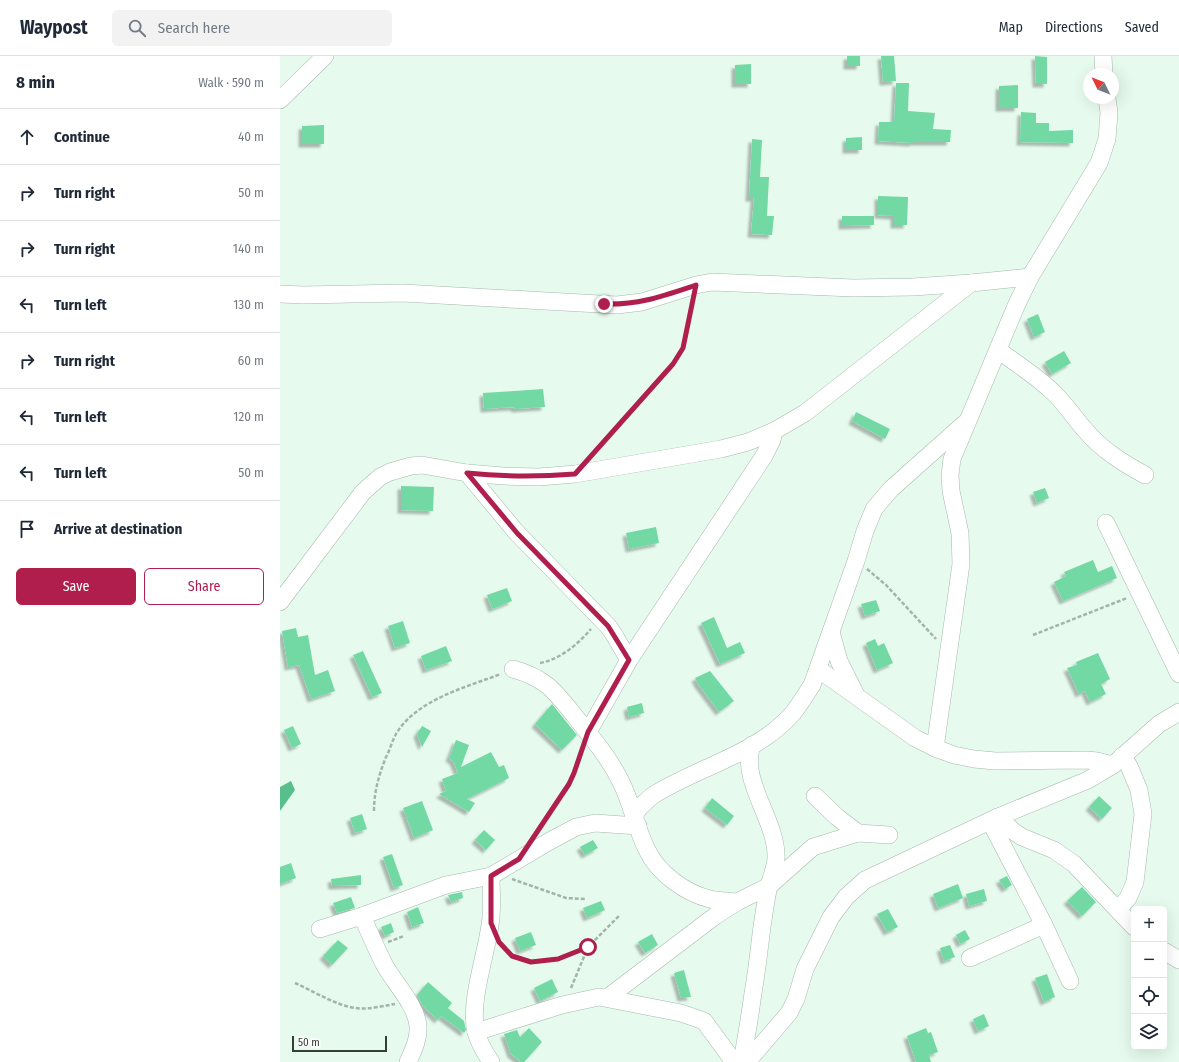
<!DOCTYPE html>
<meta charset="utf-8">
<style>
body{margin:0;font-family:"Fira Sans Condensed",sans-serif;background:#f2f2f3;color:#1f2937}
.controls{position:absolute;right:12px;bottom:12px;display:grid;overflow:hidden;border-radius:6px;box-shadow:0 4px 16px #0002}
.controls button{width:36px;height:36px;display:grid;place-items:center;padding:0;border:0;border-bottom:1px solid #e0e1e3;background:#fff;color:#1f2937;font:20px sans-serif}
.compass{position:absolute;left:803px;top:12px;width:36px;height:36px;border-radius:50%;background:#fff;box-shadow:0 4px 16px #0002;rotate:313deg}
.scale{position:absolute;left:12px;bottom:10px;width:95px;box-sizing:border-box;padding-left:4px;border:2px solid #353d39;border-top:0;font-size:11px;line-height:14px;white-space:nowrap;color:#353d39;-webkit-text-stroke:3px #fff;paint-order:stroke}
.stop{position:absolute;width:12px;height:12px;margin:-9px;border:3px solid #b01e4d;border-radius:50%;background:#fff}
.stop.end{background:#b01e4d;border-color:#fff;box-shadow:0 1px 4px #0008}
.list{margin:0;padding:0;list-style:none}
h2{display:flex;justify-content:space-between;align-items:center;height:52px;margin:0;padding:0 16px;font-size:17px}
h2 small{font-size:13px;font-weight:400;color:#747a83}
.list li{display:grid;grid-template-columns:26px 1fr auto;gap:12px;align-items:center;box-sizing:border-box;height:56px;padding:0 16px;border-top:1px solid #e0e1e3}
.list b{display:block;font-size:15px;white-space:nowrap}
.list em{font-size:13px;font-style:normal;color:#747a83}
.actions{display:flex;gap:8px;padding:12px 16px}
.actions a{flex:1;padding:9px 0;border:1px solid #b01e4d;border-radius:6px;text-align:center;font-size:14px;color:#b01e4d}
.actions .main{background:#b01e4d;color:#fff}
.icon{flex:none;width:22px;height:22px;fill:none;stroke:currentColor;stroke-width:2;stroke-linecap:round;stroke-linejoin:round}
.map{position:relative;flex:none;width:899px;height:1006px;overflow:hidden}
header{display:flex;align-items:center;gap:24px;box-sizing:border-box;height:56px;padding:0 20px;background:#fff;border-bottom:1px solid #e0e1e3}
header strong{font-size:19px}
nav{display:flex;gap:22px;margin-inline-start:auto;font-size:14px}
.search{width:280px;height:36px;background:#f2f2f3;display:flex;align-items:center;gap:10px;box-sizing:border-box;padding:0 14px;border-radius:6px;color:#747a83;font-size:15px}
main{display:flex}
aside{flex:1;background:#fff}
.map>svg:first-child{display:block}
</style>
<header>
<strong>Waypost</strong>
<div class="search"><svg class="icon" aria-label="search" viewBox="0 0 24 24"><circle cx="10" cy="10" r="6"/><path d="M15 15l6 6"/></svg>Search here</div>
<nav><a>Map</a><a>Directions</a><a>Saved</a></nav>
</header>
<main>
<aside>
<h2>8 min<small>Walk · 590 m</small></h2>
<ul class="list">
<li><svg class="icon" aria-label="ahead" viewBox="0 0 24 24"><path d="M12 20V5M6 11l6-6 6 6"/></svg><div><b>Continue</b></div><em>40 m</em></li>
<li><svg class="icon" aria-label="right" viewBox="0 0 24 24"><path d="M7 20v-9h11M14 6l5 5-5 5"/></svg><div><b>Turn right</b></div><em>50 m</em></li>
<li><svg class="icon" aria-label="right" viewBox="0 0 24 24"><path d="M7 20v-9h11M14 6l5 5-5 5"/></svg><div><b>Turn right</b></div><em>140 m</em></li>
<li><svg class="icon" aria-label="left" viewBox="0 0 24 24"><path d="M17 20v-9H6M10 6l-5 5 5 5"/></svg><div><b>Turn left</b></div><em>130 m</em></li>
<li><svg class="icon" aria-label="right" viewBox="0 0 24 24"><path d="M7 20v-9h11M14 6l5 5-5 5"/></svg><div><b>Turn right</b></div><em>60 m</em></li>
<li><svg class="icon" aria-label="left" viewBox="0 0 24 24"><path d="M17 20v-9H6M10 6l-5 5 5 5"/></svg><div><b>Turn left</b></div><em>120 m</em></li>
<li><svg class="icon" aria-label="left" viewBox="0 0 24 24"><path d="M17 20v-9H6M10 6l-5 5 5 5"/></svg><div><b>Turn left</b></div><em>50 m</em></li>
<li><svg class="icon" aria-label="arrive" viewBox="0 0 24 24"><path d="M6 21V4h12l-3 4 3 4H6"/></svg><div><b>Arrive at destination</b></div></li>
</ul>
<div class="actions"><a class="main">Save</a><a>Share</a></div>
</aside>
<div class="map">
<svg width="899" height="1006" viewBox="0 0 899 1006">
<defs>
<filter id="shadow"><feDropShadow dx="-3.5" dy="3.5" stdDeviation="1" flood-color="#0004"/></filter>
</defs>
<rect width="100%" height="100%" fill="#e6fbee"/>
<path fill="#57bf8b" d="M11 725 15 734 0 755V731Z"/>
<g fill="#72d9a4" filter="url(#shadow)">
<rect x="567" y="0" width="13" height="10"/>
<path d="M601 0H614L616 25 603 26Z"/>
<path d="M755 0 767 1V28H756Z"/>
<path d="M471 8V28H455V9Z"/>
<path d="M616 27H629L628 55 655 57 653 73 671 74 670 86H633V87L598 85 599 66H614Z"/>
<path d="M738 29V52H719V30Z"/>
<path d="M741 56 756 57V67H769V75L793 74V87L740 86Z"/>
<path d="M44 69V88H22V70Z"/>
<path d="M582 81V94H566V82Z"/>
<path d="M472 83 482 84 480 121H489L487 160H494L492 179 471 178 474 142H469Z"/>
<path d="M598 140 628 141 627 169H614V160L598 159Z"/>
<path d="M562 160H594V169L562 170Z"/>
<path d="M758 258 765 276 754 281 747 263Z"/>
<path d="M784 295 791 307 772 318 765 306Z"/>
<path d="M263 333 265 351 235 353 234 351 204 353 203 337Z"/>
<path d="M576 356 610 373 605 383 572 365Z"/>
<path d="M121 430 154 431 153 455 121 454Z"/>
<path d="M765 432 769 442 757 447 753 436Z"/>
<path d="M376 471 379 487 349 493 346 477Z"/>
<path d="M813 504 818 516 832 510 837 522 783 545 774 526 786 520 784 516Z"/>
<path d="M227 532 232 545 212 553 207 539Z"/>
<path d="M596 544 600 555 585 560 581 548Z"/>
<path d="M434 561 447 592 460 586 465 597 440 608 421 567Z"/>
<path d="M123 565 130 587 115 592 108 570Z"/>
<path d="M16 572 18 581 28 579 35 619 48 614 55 635 31 643 19 609 8 611 2 575Z"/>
<path d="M595 583 598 590 604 587 613 607 597 614 586 587Z"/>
<path d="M166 590 172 605 146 614 141 600Z"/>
<path d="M83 595 102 637 92 641 73 599Z"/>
<path d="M818 597 830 623 821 628 826 638 810 646 805 635 799 638 787 612 797 609 796 606Z"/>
<path d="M430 615 454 645 439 656 418 628 415 622Z"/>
<path d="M362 647 364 657 349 661 347 651Z"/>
<path d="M272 648 297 679 282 694 255 668Z"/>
<path d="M13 670 21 688 12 692 4 674Z"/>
<path d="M142 670 151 675 142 691 137 678Z"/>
<path d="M176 684 189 689 181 711 211 696 219 711 224 709 229 722 187 743 195 747 189 756 159 738 166 735 162 723 178 717 173 705 169 702Z"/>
<path d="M819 740 832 752 822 763 809 751Z"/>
<path d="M432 742 454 760 447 769 425 752Z"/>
<path d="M142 745 153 774 134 782 123 752Z"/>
<path d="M82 758 87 773 75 777 70 762Z"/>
<path d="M204 774 215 784 206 794 195 784Z"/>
<path d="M313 784 318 792 305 799 300 791Z"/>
<path d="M112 798 123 829 114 832 103 801Z"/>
<path d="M11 807 16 822 0 828V811Z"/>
<path d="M81 819V829L52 830 51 823Z"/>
<path d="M727 820 732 829 725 833 719 824Z"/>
<path d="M678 828 683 842 658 852 653 838Z"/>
<path d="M802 831 816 846 802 860 787 845Z"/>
<path d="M704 833 707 845 689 850 686 838Z"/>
<path d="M182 836 183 842 171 846 168 839Z"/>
<path d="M71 841 75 852 57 857 53 847Z"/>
<path d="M321 845 325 854 307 862 303 852Z"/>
<path d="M138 851 144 867 132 871 127 856Z"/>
<path d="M608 853 618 871 607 876 597 858Z"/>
<path d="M111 867 114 876 105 880 101 871Z"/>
<path d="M685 874 690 883 680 888 676 879Z"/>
<path d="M251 876 256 889 240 895 235 882Z"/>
<path d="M372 878 378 889 365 897 358 886Z"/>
<path d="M58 884 68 892 52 909 43 900Z"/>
<path d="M670 889 675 901 664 905 660 892Z"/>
<path d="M404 914 411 941 401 942 394 917Z"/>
<path d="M767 918 775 941 764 946 755 922Z"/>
<path d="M272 923 278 936 260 945 254 932Z"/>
<path d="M148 926 172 947 168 952 184 965 186 974 184 977 161 960 158 964 143 950 137 939Z"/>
<path d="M704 958 709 970 698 975 693 963Z"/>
<path d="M249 972 262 986 244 1006H241L231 998 224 978 237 974 240 981Z"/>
<path d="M646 972 648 977 651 976 658 996 649 999 651 1006H636L627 980Z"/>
</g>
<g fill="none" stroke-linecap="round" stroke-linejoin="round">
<g stroke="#a5b9ad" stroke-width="18">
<g id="minor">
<path d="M823 0 824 18"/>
<path d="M0 44 45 0"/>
<path d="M0 238 23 239 123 237 337 249 362 246 416 229 432 226 573 232 633 231 691 227 750 221"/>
<path d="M718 294C737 308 758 321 775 338 786 349 795 363 806 375 822 394 843 407 865 419"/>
<path d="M187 417 237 477 328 570 333 577 349 604"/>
<path d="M826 467 899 618"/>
<path d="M0 546 83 436 100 421 110 416 131 410 142 409 187 417 223 420 259 421 295 418 441 393 468 386 494 375 525 357 691 227"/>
<path d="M551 576 559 605 575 637"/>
<path d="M233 613C265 622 274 634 294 659 311 681 329 701 341 726 352 748 356 772 367 794 378 817 405 837 430 843 438 845 448 845 457 846"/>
<path d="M538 613 635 682 655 692 674 699 694 703 715 705 807 704 817 705 833 709"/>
<path d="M308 676 349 604 484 400 492 384 494 375"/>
<path d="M655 692 681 508 680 477 671 435 670 419 672 403 736 250 750 221 819 107 827 83 829 57 827 42"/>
<path d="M535 740 557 761 578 777"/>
<path d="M354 760 359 752 372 740C417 711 477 699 513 657 520 648 526 638 532 629L576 505 585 475 594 453 611 433 684 368"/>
<path d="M718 761 733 775 742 781 774 794 794 808 854 871"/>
<path d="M710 765 764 869 790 925"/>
<path d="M211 820C211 836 213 853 210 869 206 900 189 946 196 976 199 987 205 997 211 1006"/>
<path d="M838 854 848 842 855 826 863 758 859 734 849 710 842 700"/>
<path d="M82 860C89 876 96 892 104 908 114 927 136 948 138 970 139 983 133 995 128 1006"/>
<path d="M40 873 82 860 166 829 211 820 268 786 296 771 315 767 358 770"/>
<path d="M884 895 899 904"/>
<path d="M690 902 764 869"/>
<path d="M327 942 435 860 457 846 489 830 533 791 578 777 609 779"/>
<path d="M196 976 282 949 319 941 401 957 424 965 454 1006"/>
<path d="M462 1006C466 983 470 960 473 937 477 915 479 893 482 871 484 857 486 843 489 829 492 820 495 812 496 803 498 765 459 725 472 689"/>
<path d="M467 1006 509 957 516 943 525 913 551 861 566 841 585 824 718 761 808 724 833 709 879 668 899 656"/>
</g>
</g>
<g stroke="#a4b4ab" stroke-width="2.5" stroke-dasharray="4 2" stroke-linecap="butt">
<path d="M310 400 393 308 403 292 412 245"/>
<path d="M587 513 606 529 656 583"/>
<path d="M753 579 847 542"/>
<path d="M260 607C281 603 298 588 311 573"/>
<path d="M94 755C94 735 99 719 106 701 110 694 112 685 116 678 136 644 186 631 221 618"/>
<path d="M258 774 289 728 294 717 302 693"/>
<path d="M232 823 286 842 306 843"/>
<path d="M108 886 124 880"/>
<path d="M221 888 232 900 251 906 278 903 308 891"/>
<path d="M15 927C33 935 55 949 75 952 88 954 102 950 115 948"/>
<path d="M291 932 308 891 340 859"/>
</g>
<use href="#minor" stroke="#fff" stroke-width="17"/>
</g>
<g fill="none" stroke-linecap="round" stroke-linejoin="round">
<path stroke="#b01e4d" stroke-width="5" d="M308 891 278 903 251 906 232 900 219 886 211 867V820L239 803 289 728 294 717 308 676 349 604 328 570 237 477 187 417C225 421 256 421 295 418L393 308 403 292 416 229C383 240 359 249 324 248"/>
</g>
</svg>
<div class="controls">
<button>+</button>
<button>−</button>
<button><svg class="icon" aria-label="locate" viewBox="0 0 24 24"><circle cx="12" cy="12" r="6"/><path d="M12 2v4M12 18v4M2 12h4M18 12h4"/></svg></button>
<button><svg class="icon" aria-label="layers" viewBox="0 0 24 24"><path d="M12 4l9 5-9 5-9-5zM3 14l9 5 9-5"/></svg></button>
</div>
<svg class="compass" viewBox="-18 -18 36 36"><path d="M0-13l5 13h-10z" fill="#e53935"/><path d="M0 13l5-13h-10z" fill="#747a83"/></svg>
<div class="scale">50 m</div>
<div class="stop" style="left:308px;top:891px"></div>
<div class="stop end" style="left:324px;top:248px"></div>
</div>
</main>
